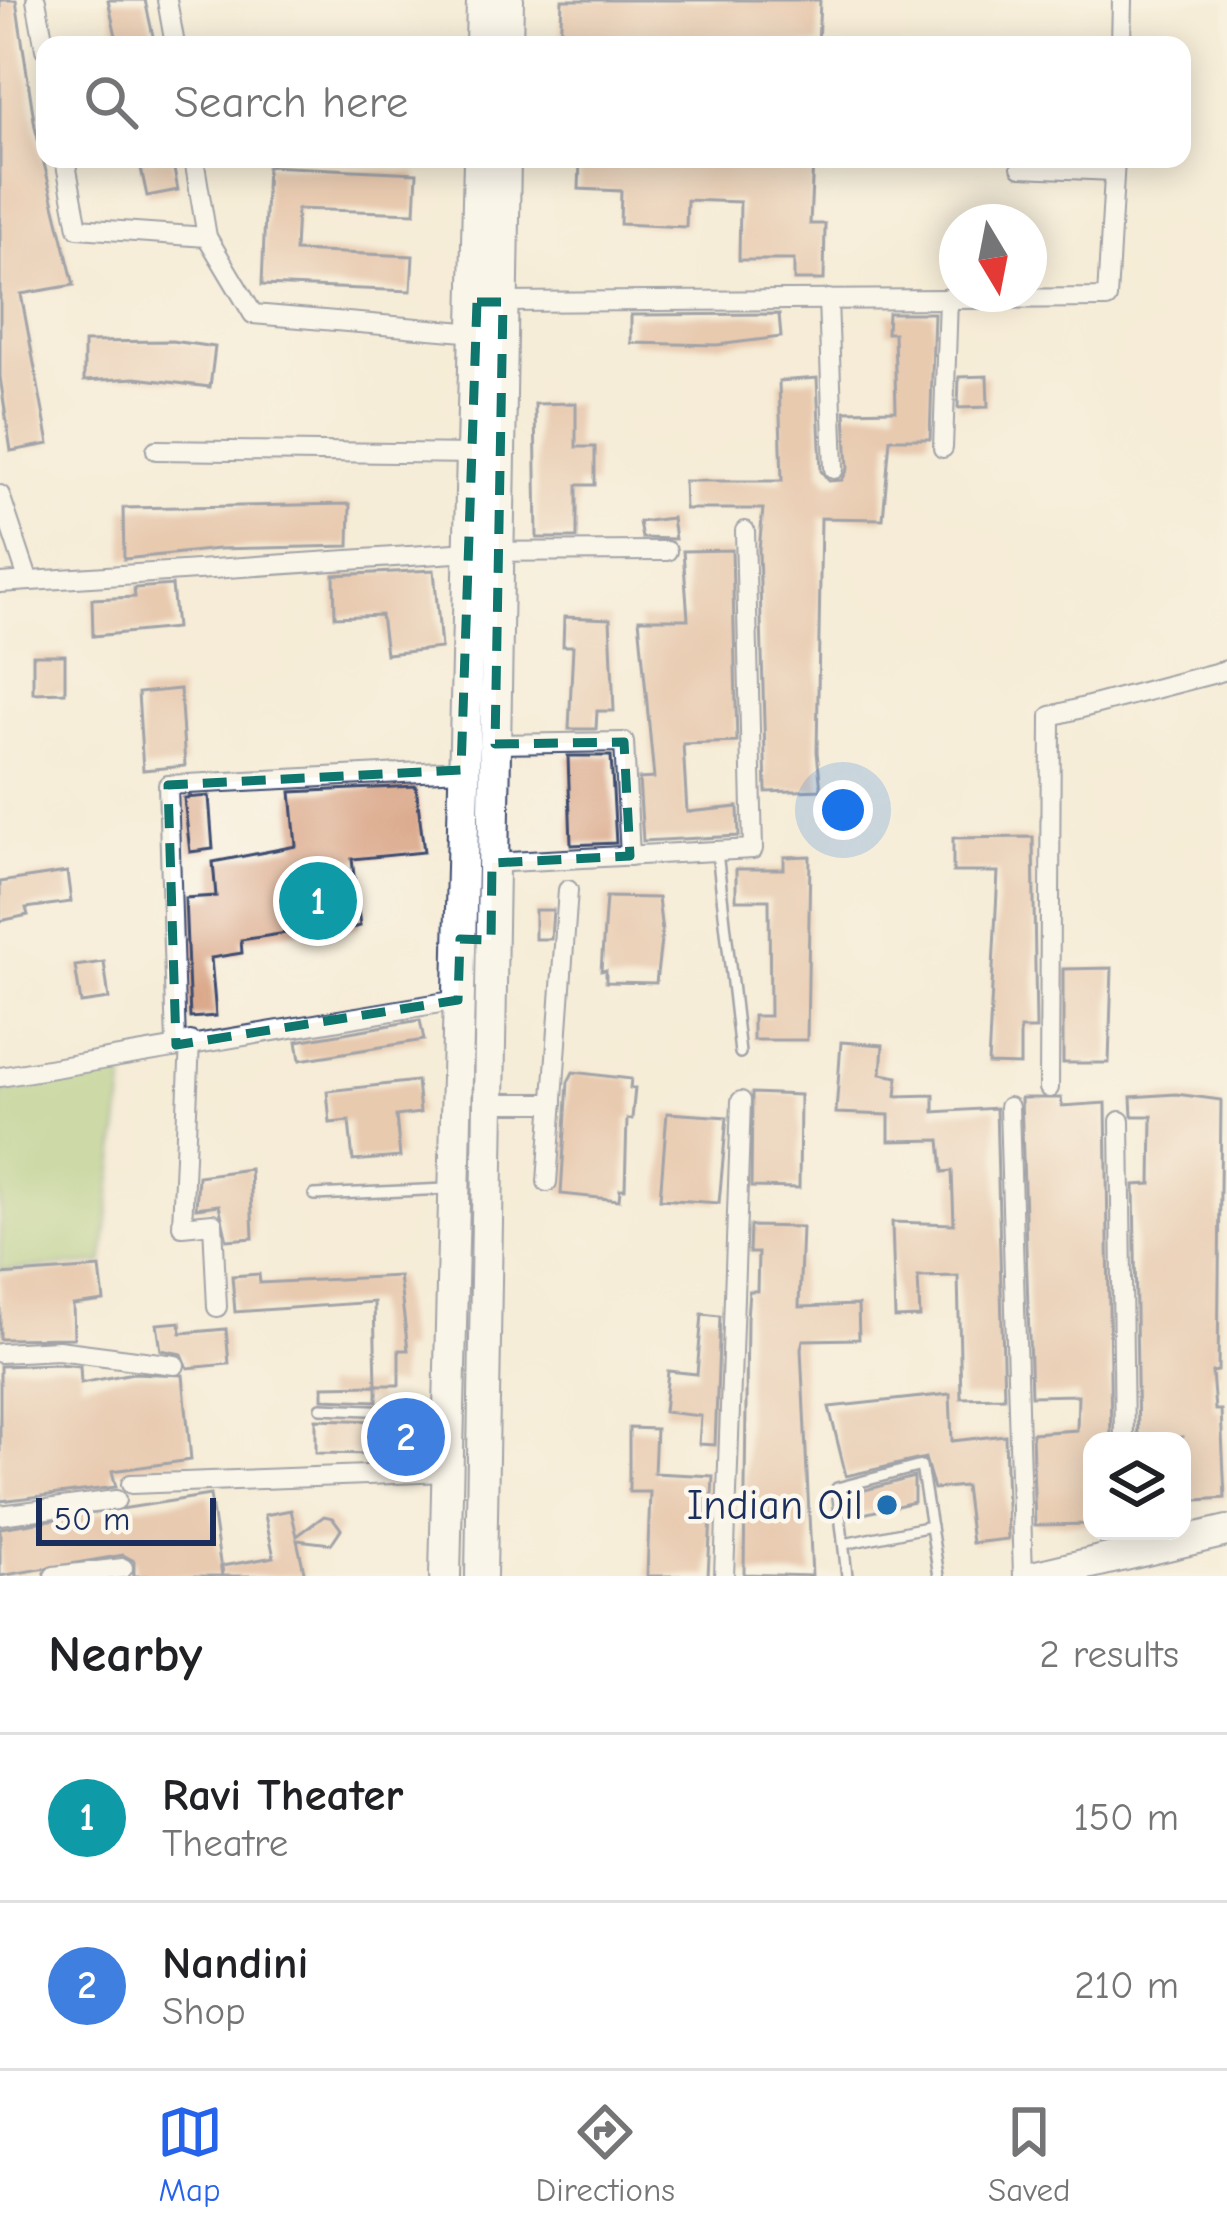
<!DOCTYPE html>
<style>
body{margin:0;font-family:"Comic Neue",sans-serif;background:#f6f6f6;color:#202124}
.controls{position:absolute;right:36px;bottom:36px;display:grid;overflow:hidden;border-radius:24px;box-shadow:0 6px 30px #0003}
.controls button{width:108px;height:108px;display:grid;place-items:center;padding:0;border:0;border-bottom:3px solid #e0e0e0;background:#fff;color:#202124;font:60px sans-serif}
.compass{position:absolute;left:939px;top:204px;width:108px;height:108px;border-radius:50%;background:#fff;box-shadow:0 6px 30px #0003;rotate:170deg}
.scale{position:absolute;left:36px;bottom:30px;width:180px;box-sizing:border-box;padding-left:12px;border:6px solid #1b2f5e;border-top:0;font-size:33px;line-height:42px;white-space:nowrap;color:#1b2f5e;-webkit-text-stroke:9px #fbf7ec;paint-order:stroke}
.you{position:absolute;left:843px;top:810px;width:42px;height:42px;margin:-30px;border:9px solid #fff;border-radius:50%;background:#1a73e8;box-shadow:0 0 0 18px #1a73e833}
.badge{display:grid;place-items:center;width:78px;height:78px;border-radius:50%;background:#2563eb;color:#fff;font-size:39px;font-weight:700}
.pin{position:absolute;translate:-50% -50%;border:6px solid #fff;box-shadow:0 3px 12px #0006}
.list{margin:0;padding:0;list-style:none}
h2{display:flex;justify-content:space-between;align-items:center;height:156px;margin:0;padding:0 48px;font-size:51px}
h2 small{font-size:39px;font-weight:400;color:#757577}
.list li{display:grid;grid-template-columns:78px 1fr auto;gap:36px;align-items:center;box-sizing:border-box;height:168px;padding:0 48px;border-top:3px solid #e0e0e0}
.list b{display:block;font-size:45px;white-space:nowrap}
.list p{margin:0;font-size:39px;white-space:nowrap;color:#757577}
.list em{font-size:39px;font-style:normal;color:#757577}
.icon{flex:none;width:66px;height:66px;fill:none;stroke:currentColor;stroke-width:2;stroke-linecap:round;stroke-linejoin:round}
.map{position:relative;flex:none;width:1227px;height:1576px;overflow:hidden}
.search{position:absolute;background:#fff;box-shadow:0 6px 30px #0003;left:36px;right:36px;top:36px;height:132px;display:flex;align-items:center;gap:30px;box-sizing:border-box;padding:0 42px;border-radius:24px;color:#757577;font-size:45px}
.sheet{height:492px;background:#fff}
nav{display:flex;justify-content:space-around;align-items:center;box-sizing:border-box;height:168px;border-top:3px solid #e0e0e0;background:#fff;font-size:33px;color:#757577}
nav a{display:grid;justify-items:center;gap:6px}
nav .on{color:#2563eb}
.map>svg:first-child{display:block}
</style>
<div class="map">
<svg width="1227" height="1576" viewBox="0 0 1227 1576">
<rect width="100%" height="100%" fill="#fbf7ec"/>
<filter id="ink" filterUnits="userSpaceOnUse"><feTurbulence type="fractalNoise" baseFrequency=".00833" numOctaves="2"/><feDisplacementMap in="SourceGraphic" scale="24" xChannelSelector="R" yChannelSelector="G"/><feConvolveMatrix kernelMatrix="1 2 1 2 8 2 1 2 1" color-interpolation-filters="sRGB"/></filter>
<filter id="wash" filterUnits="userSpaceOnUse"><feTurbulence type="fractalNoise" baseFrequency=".004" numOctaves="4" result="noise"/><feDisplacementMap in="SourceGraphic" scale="48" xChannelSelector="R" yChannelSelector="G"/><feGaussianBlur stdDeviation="2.7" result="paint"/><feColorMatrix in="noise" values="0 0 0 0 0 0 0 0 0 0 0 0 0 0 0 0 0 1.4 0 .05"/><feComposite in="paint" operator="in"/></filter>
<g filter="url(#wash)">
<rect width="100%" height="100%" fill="#f6ecd7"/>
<path fill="#9cc36e" stroke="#5c7966" stroke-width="3" d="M126 1068 103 1263 0 1270V1092Z"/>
<g id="blocks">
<g fill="#d79f7f">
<path d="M0 0H16L35 127 74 285 21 294 49 444 11 451 0 377Z"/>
<path d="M108 0H145L155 45H118Z"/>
<path d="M562 0H820L818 45H560Z"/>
<path d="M139 159H172L178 190 147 196Z"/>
<path d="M580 159H813L810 224H825L824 280H794V260H739L740 202 687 200 686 227 620 224 621 191 579 189Z"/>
<path d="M267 166 417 173 415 213 297 209 295 251 413 256 411 291 262 285Z"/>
<path d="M888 313H934L930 439H890L883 519 821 518 817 752 821 790 766 792 759 549 763 509H685L684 481H782L779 381 817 378 821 471 829 481 842 480 848 469 845 411 896 410 894 333H887Z"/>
<path d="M779 314 781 337 717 345 631 343V315Z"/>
<path d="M172 341 215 347 210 387 136 378 84 381V342Z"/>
<path d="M987 376 988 407 958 408 959 377Z"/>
<path d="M576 403V447H595V485H577V538H537L535 404Z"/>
<path d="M350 504 349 546 218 549 124 559 123 508Z"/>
<path d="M672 518 675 539 642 538 639 522Z"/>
<path d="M732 550 737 742 683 744 687 812 738 807 739 836 643 841 639 779 654 778 639 619H688L683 551Z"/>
<path d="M434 570 441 648 386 654 381 615 335 617 334 575Z"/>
<path d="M172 585 176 628 93 636 92 599 135 597 134 588Z"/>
<path d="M564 617 610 619 614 711H597L596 729H569L573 646H563Z"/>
<path d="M33 655H65V692L33 693Z"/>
<path d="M180 689 185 766 143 770 138 693Z"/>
<path d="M568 756H611L616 843 571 845Z"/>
<path d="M416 786 424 852 352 859 360 926 307 938 306 930 241 940 242 953 211 958 216 1016 190 1018 185 898 216 896 213 862 296 846 291 792Z"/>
<path d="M209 796 213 849 190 852 184 798Z"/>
<path d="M1033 837 1036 1029H1020V1065L988 1064 998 872H953V838Z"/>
<path d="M810 856 807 1040H753V1016H770L769 900H736V869H784V857Z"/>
<path d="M67 872 71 902 26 908 28 915 0 921V882Z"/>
<path d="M606 897 658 898 662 932 656 983 606 982V970L601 971Z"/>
<path d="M535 910H553L551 939H535Z"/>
<path d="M104 962 109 999 81 1003 75 966Z"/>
<path d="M1112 968 1109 1063H1063V969Z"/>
<path d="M420 1020 424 1040 300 1060 297 1041Z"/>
<path d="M841 1042 883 1045 881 1074 898 1077 896 1096 934 1095V1112L996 1108 1004 1397 961 1398 958 1276 918 1277 920 1317 895 1318 892 1222 954 1224 952 1171 943 1172 940 1140 889 1141V1115L836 1113Z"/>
<path d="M573 1072 631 1079 630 1088H635L632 1119H627L625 1189H620L619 1200 561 1194 568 1082Z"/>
<path d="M417 1081 420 1113 396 1116 400 1157 353 1161 349 1121 330 1123 327 1091Z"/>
<path d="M752 1093 800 1095 799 1188 751 1187Z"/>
<path d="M1176 1094 1221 1100 1218 1371 1212 1372 1215 1410H1221L1225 1498 1183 1501 1182 1437 1138 1441 1134 1185 1151 1184 1152 1116H1132L1131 1097Z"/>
<path d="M1021 1098H1061L1062 1106 1106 1103 1111 1441H1092V1524L1035 1525 1032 1433 1077 1430 1078 1395 1031 1396Z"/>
<path d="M667 1113 727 1117 719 1203 660 1199Z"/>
<path d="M250 1169 253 1238 227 1240 219 1205 196 1208 198 1176Z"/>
<path d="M750 1226 802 1227 799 1307 858 1305 859 1339 803 1340 801 1349 812 1576 744 1574 747 1318 749 1291H757L758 1253H749Z"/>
<path d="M100 1268 104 1301 73 1305 74 1338 0 1339V1275Z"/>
<path d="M259 1274 260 1283 399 1276 408 1350H399V1385H376L374 1302 235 1312 232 1276Z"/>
<path d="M702 1314 720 1316 715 1445 699 1444 701 1416 664 1412 668 1371 697 1374Z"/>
<path d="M180 1322 181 1333 226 1329 229 1364 188 1368 182 1354 161 1350 157 1324Z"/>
<path d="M57 1364 80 1366 81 1383 133 1373 183 1375 191 1460 112 1471 116 1487 0 1501V1366Z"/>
<path d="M377 1385V1401L323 1399V1386Z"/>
<path d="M950 1394 952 1441 1005 1435 1008 1539 972 1543 965 1486 934 1489 925 1458 846 1476 829 1407Z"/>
<path d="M316 1419 411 1422 410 1443 376 1441V1454L316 1453Z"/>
<path d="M629 1428 656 1429 654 1473 713 1476 708 1576H647L650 1492H629Z"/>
<path d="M914 1477V1502L855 1516 850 1494Z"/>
<path d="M210 1495 222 1576H134V1561L123 1555 0 1576V1528Z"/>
<path d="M291 1510 297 1536 324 1516 333 1518 341 1529 331 1544 297 1540 305 1576H223L222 1566 274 1557 265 1515Z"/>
</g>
</g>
</g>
<g filter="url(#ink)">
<use href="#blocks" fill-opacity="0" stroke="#3c4b70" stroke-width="3"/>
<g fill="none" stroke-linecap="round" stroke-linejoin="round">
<g stroke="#3c4b70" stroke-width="14">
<g id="service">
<path d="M717 852 740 1053"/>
<path d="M314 1195 446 1189"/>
<path d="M321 1408 442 1413"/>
<path d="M844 1544 931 1526"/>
<path d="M847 1576 837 1488 921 1466 939 1576"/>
</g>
</g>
<g stroke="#3c4b70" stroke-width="22">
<g id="minor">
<path d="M36 0 45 49"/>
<path d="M167 0 175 45"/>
<path d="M1121 45 1122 0"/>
<path d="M65 159 78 228 207 237"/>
<path d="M194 159 207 237 253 314 477 333"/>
<path d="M1021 167 1114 171"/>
<path d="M828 299 834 469"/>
<path d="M495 302 1107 298 1115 159"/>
<path d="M943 448 948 298"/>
<path d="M156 450 476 454"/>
<path d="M0 495 28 579"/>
<path d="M0 583 470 552 667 551"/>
<path d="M495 744 624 742 630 856"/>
<path d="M492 863 753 849 745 531"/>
<path d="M190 1041 182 1226 213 1223 217 1307"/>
<path d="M176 1045 168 785 461 770"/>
<path d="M0 1077 458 1000"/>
<path d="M1049 1088 1051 716 1227 670"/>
<path d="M486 1103H553"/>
<path d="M1009 1107 1023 1576"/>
<path d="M1120 1121 1124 1441"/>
<path d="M547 1182 568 890"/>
<path d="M0 1353 58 1350 175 1365"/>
<path d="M131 1484 447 1472"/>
<path d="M0 1515 116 1500"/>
<path d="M54 1576 123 1568"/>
<path d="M724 1576 741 1101"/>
</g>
</g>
<g stroke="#3c4b70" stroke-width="34">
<g id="primary">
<path d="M481 45 482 0"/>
<path d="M507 45 508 0"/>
<path d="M445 1576 479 159"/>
<path d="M481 1576 505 159"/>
<path d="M1036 1576 1227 1531"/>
</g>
</g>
<use href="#service" stroke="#fff" stroke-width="9"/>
<use href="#minor" stroke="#fff" stroke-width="18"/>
<use href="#primary" stroke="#fff" stroke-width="30"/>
</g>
</g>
<path d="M0 0H1227V1576H0ZM477 302H503L495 744 624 742 630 856 492 863 491 940 460 939 458 1000 176 1045 168 785 461 770Z" fill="#f6ecd7" fill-opacity=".55" fill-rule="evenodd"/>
<path fill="none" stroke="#0f766e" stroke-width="9" stroke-dasharray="24 15" stroke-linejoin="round" d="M477 302H503L495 744 624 742 630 856 492 863 491 940 460 939 458 1000 176 1045 168 785 461 770Z"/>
<circle fill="#1f6fb2" stroke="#fbf7ec" stroke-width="4.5" cx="887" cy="1505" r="12"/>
<g text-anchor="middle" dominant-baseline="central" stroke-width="9" stroke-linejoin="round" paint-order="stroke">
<g font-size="42" fill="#1b2f5e" stroke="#fbf7ec" text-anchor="end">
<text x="863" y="1505">Indian Oil</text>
</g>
</g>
</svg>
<div class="controls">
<button><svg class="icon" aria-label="layers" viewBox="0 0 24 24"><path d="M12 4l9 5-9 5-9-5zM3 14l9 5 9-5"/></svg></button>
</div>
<svg class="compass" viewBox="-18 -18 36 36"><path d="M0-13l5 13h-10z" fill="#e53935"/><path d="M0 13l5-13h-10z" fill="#757577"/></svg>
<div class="scale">50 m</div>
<div class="you"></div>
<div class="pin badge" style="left:318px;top:901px;background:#0f9aa8">1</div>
<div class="pin badge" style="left:406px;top:1437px;background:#3f7fe0">2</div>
<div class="search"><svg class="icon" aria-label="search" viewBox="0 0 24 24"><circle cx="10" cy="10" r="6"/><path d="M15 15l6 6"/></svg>Search here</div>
</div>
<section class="sheet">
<h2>Nearby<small>2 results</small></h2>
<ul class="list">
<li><span class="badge" style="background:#0f9aa8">1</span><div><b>Ravi Theater</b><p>Theatre</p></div><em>150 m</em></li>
<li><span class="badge" style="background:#3f7fe0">2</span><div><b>Nandini</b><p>Shop</p></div><em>210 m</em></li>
</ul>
</section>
<nav>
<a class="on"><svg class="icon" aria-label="map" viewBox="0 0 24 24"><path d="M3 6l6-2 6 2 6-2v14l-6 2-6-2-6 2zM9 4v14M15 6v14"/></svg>Map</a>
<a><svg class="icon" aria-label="directions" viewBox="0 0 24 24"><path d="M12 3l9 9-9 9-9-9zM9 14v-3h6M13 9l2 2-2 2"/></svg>Directions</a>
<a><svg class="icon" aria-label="saved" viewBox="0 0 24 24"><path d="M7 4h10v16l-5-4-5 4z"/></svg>Saved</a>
</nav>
